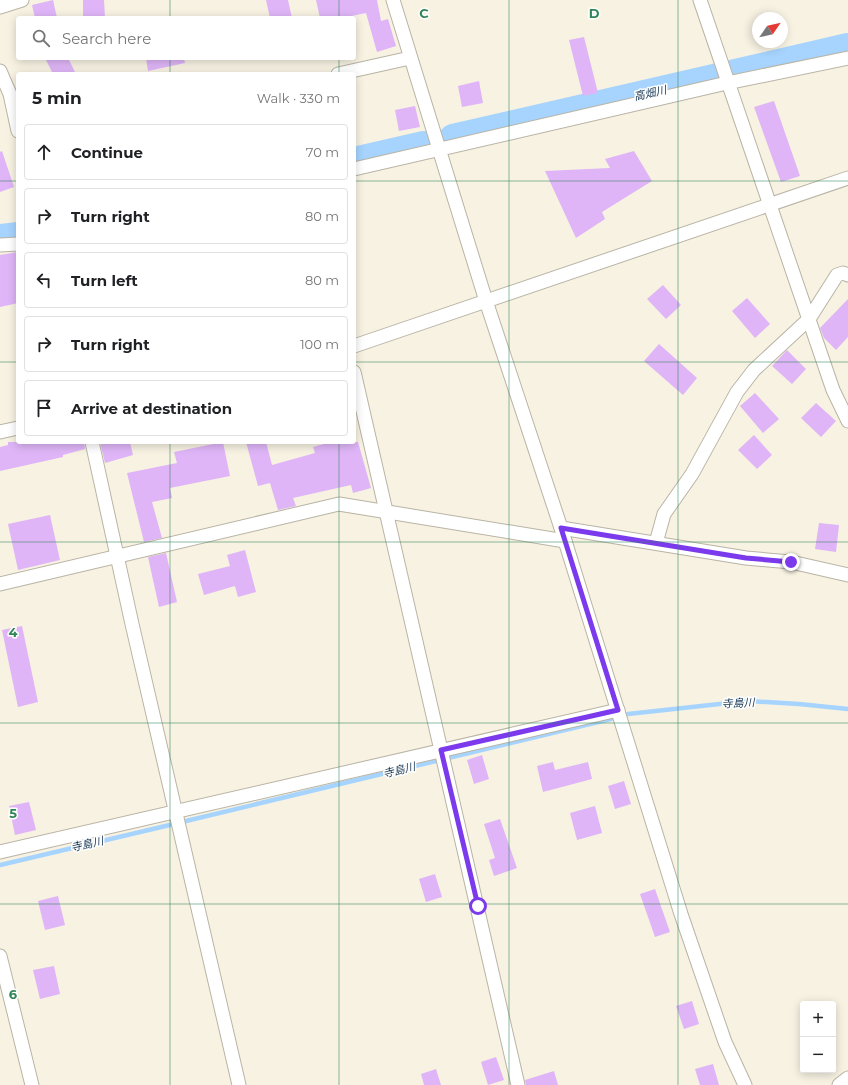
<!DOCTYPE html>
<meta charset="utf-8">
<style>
body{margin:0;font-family:Montserrat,"Noto Sans JP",sans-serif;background:#f2f2f2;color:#202124}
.controls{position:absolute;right:12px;bottom:12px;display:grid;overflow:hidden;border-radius:4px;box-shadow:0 2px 10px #0003}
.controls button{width:36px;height:36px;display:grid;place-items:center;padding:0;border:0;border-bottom:1px solid #e0e0e0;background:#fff;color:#202124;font:20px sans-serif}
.compass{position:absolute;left:752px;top:12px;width:36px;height:36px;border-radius:50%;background:#fff;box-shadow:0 2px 10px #0003;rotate:56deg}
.stop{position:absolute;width:12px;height:12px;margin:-9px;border:3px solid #7c3aed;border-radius:50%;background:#fff}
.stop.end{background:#7c3aed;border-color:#fff;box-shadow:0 1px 4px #0008}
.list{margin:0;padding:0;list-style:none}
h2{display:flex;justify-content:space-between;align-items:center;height:52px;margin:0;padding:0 16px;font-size:17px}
h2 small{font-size:13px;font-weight:400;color:#757577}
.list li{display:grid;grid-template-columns:26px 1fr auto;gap:12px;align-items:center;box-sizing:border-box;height:56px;margin:0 8px 8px;padding:0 8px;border:1px solid #e0e0e0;border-radius:4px}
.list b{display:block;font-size:15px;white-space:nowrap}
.list em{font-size:13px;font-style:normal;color:#757577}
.icon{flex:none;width:22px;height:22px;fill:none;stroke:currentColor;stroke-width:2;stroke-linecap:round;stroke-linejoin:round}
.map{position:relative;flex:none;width:848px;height:1085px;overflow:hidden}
.search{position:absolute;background:#fff;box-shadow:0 2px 10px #0003;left:16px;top:16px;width:340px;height:44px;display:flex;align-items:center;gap:10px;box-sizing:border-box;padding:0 14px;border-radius:4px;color:#757577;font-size:15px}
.panel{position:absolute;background:#fff;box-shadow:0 2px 10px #0003;left:16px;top:72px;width:340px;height:372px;border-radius:4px}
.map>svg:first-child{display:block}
</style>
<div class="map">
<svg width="848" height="1085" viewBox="0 0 848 1085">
<rect width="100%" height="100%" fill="#f7f2e2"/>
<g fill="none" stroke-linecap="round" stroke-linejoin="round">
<g stroke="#a6d4fe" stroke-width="4.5">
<path d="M628 714 747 701 799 704 848 709"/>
<path d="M186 821 611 719"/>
<path d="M0 865 174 824"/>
</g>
<g stroke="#a6d4fe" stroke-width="28">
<path d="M453 138 848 47"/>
<path d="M354 161 424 145"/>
<path d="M0 238 18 236"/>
</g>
</g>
<g fill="#dfb5f7">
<path d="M53 0 57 18H35L32 5Z"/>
<path d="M83 0H104L105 18H83Z"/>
<path d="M266 0H288L292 18H270Z"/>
<path d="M316 0H377L381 21 388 19 396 46 377 52 366 13 342 18H320Z"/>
<path d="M584 37 598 93 583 96 569 40Z"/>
<path d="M45 58H68L76 74H53Z"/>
<path d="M146 58H184L185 63 148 71Z"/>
<path d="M479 81 483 103 462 107 458 86Z"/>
<path d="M774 101 800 176 781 182 754 107Z"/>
<path d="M415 106 420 127 399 131 395 110Z"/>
<path d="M2 151 14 187 0 192V152Z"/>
<path d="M634 151 652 181 602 212 605 219 576 238 545 171 610 168 605 159Z"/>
<path d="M18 252V303L0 307V255Z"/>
<path d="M663 285 681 305 666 319 647 299Z"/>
<path d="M747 298 770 324 755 338 732 311Z"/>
<path d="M848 299V337L836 350 824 338 820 328Z"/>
<path d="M659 344 697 378 683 395 644 361Z"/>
<path d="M787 350 806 369 792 384 772 366Z"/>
<path d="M755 393 779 419 763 433 740 406Z"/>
<path d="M816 403 836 421 821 437 801 418Z"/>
<path d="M754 435 772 455 757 469 738 450Z"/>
<path d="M8 442H84L85 449 63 455V457L0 471V447L8 445Z"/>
<path d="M100 442H130L133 455 105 463Z"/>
<path d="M223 442 230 476 170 488 172 498 152 502 162 538 144 542 127 473 177 463 174 452Z"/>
<path d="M246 442H266L272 465 315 453 313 447 331 442H358L371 488 353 493 351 485 293 498 296 506 278 510 270 483 258 486Z"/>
<path d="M50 515 60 560 18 570 8 524Z"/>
<path d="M819 523 839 525 836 552 815 549Z"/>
<path d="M245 550 256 592 238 597 235 586 204 595 198 574 230 566 227 555Z"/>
<path d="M166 553 177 602 159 607 148 557Z"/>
<path d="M22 626 38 702 18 707 2 630Z"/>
<path d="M482 755 489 779 474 784 467 760Z"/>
<path d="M553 762 555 770 588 762 592 779 543 792 537 766Z"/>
<path d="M624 781 631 804 615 809 608 786Z"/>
<path d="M29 802 36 830 15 835 9 806Z"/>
<path d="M595 806 602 833 577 840 570 813Z"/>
<path d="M500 819 517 868 494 876 489 860 495 858 484 824Z"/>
<path d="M435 874 442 897 426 902 419 879Z"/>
<path d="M655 889 670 932 655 937 640 894Z"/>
<path d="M58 896 65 925 45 930 38 901Z"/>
<path d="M54 966 60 994 40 999 33 970Z"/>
<path d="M692 1001 699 1024 684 1029 676 1006Z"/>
<path d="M496 1057 504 1080 488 1085 481 1062Z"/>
<path d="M713 1064 719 1085H700L695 1069Z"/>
<path d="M436 1069 441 1085H424L421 1074Z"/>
<path d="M554 1071 558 1085H526L525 1080Z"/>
</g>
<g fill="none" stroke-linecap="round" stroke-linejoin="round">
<g stroke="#b9b4a5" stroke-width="15">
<g id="street">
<path d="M393 0 486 301 561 528 681 914 725 1042 745 1085"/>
<path d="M700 0 833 390 848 421"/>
<path d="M0 7 22 0"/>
<path d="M0 71 10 94 18 131"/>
<path d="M338 74 410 58"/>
<path d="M354 169 727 83 848 58"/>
<path d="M0 245 18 244"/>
<path d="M354 346 848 178"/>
<path d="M354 372 518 1085"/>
<path d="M0 432 18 428"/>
<path d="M92 442 132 624 239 1085"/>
<path d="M561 528 746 558 791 562 848 575"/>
<path d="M656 543 664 514 692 474 737 392 754 370 809 319 837 275 843 273 848 275"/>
<path d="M0 584 339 504 565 541"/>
<path d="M0 852 618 710"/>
<path d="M0 956 32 1085"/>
<path d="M839 1085 848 1078"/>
</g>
</g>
<use href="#street" stroke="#fff" stroke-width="13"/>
</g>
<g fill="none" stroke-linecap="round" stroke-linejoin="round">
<path stroke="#7c3aed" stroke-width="5" d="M478 906 441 750 618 710 561 528 746 558 791 562"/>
</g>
<path fill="none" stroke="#328557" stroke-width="1" stroke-opacity="0.55" d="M170 0V18M339 0V18M509 0V1085M678 0V1085M170 58V74M339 58V74M0 181H18M354 181H848M0 362H18M354 362H848M170 442V1085M339 442V1085M0 542H848M0 723H848M0 904H848"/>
<g text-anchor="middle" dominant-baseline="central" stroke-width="3" stroke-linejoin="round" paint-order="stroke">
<g font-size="11" font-style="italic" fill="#153652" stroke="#fff">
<text transform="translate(650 93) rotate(-13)">高畑川</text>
<text transform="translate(738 703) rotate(-3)">寺島川</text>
<text transform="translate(399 770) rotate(-14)">寺島川</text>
<text transform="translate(87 844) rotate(-13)">寺島川</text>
</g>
</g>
<g font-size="13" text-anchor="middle" font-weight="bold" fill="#328557" stroke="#fff" stroke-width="3" stroke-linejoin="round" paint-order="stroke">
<text x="424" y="18">C</text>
<text x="594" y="18">D</text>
<text x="13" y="637">4</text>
<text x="13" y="818">5</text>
<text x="13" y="999">6</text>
</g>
</svg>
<div class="controls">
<button>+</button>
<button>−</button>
</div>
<svg class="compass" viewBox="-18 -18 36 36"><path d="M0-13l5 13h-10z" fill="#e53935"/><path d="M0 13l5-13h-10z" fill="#757577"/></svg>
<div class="stop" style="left:478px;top:906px"></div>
<div class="stop end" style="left:791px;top:562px"></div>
<div class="search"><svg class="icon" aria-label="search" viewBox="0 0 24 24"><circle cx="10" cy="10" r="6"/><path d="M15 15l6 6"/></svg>Search here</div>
<section class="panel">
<h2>5 min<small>Walk · 330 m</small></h2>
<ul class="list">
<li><svg class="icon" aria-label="ahead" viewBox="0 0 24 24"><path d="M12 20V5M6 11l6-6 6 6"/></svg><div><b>Continue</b></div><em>70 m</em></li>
<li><svg class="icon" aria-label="right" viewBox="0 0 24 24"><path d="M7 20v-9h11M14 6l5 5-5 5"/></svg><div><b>Turn right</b></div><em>80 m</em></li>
<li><svg class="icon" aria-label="left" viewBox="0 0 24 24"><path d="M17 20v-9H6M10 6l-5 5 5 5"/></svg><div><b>Turn left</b></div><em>80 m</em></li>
<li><svg class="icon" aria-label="right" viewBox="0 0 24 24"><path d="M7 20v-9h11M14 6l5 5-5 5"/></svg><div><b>Turn right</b></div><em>100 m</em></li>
<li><svg class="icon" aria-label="arrive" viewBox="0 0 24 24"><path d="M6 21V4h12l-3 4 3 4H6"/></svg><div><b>Arrive at destination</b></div></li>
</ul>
</section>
</div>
